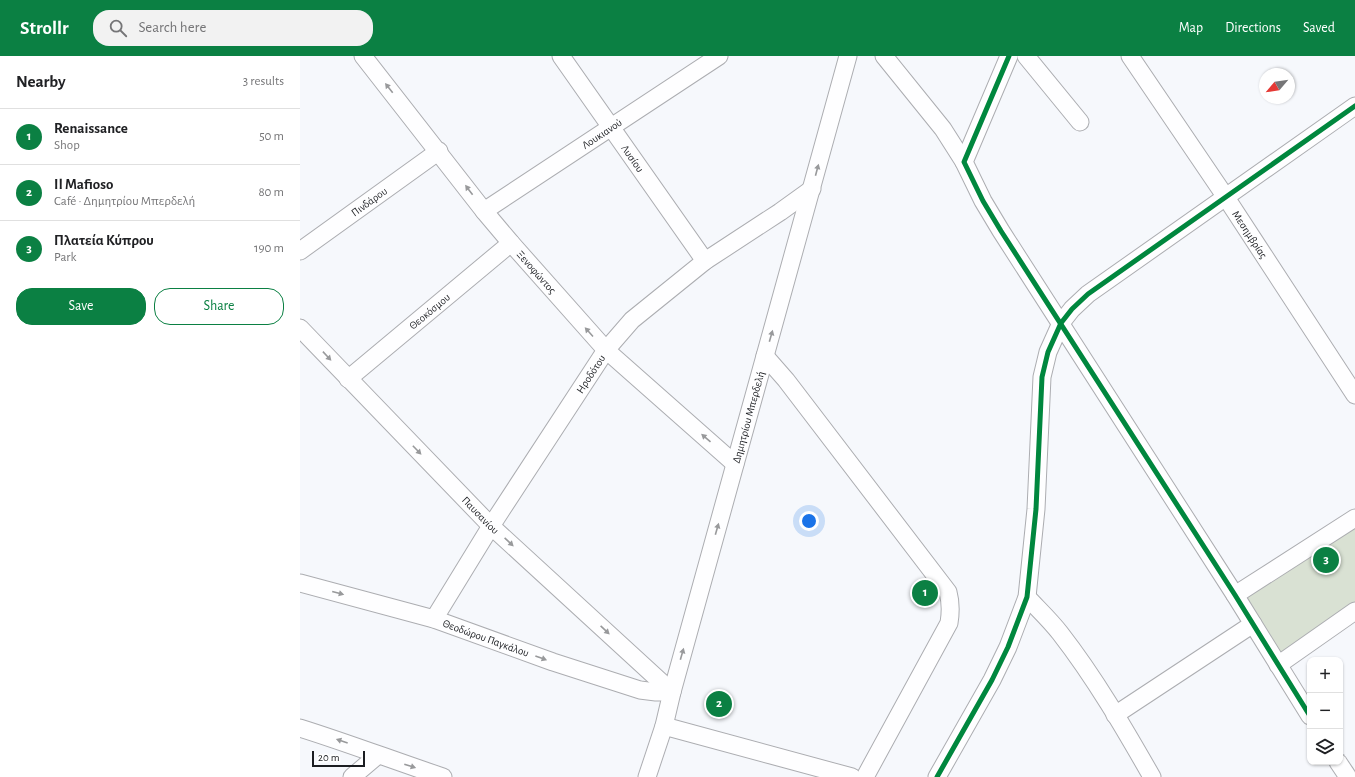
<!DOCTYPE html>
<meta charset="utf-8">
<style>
body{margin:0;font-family:"Alegreya Sans",sans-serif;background:#f2f2f2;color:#202124}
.controls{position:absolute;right:12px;bottom:12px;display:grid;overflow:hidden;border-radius:8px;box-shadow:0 1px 3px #0004}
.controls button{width:36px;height:36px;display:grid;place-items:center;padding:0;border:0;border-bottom:1px solid #e0e0e0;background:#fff;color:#202124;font:20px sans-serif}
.compass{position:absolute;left:959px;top:12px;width:36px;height:36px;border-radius:50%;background:#fff;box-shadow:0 1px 3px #0004;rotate:241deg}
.scale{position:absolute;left:12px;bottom:10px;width:53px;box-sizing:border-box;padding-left:4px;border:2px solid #1b1d21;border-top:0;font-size:11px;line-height:14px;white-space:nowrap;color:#1b1d21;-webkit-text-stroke:3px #fff;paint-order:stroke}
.you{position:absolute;left:509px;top:465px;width:14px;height:14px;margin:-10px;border:3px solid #fff;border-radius:50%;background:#1a73e8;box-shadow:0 0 0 6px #1a73e833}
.badge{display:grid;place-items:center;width:26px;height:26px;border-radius:50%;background:#0b8043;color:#fff;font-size:13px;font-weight:700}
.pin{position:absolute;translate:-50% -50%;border:2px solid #fff;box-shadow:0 1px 4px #0006}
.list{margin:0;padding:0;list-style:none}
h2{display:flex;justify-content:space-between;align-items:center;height:52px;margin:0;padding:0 16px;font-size:17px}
h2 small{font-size:13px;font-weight:400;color:#757577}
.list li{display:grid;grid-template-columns:26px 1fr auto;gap:12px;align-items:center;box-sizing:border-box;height:56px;padding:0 16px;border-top:1px solid #e0e0e0}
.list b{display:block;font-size:15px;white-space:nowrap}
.list p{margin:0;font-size:13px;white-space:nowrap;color:#757577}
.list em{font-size:13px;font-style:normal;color:#757577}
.actions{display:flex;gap:8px;padding:12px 16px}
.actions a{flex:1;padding:9px 0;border:1px solid #0b8043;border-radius:16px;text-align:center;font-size:14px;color:#0b8043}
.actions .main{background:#0b8043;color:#fff}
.icon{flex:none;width:22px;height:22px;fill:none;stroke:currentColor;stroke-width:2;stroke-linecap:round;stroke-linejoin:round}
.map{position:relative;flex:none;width:1055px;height:721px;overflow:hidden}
header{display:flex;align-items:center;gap:24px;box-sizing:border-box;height:56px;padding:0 20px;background:#0b8043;color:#fff}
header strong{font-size:19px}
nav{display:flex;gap:22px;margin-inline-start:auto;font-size:14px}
.search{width:280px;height:36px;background:#f2f2f2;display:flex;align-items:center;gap:10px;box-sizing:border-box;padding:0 14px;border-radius:16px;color:#757577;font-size:15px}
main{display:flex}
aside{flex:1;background:#fff}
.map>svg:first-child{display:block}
</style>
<header>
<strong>Strollr</strong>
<div class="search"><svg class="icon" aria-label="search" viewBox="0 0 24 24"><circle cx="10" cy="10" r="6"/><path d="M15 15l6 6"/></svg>Search here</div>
<nav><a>Map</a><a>Directions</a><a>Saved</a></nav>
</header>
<main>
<aside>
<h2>Nearby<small>3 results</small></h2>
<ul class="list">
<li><span class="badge">1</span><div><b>Renaissance</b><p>Shop</p></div><em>50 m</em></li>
<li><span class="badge">2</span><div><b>Il Mafioso</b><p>Café · Δημητρίου Μπερδελή</p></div><em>80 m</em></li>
<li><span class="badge">3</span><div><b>Πλατεία Κύπρου</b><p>Park</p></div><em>190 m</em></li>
</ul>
<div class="actions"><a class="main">Save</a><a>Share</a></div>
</aside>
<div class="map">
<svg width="1055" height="721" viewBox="0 0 1055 721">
<rect width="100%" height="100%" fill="#f6f8fc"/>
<path fill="#d9e1d3" d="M1055 468V548L979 601 941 541Z"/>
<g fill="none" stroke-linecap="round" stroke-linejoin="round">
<g stroke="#acadb1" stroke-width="19">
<g id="minor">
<path id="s1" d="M63 0 184 155 211 187 306 294 435 408"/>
<path id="s2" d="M261 0 405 205"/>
<path d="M584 0 643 73 664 106"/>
<path d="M709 0 664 106 683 145 701 175 935 539 1010 660"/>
<path d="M726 0 780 66"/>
<path id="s3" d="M830 0 925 140 1055 339"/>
<path id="s4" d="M184 155 419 0"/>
<path id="s5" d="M0 195 139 95"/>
<path id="s6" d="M0 272 191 470 372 636"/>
<path d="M465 300 486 324 648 536C651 547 651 555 649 567L565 721"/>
<path id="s7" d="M48 323 211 187"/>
<path id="s8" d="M0 527 134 563 253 606 340 634 356 636H372"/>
<path d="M935 539 1055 462"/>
<path d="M727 541C738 553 750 564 760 577 795 622 824 672 852 721"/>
<path id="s9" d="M134 563 191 470 306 294 332 264 405 205 480 156 512 133"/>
<path d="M978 609 1055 555"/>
<path d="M815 659 953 568"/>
<path d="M364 670 552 721"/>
<path d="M0 672C48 687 95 705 143 721"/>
<path d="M1038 706 1048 721"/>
<path d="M52 721 78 699"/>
<path id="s10" d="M347 721 364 670 372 636 548 0"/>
<path d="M637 721 692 624 708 591 727 541 736 453 742 321 748 296 761 267 772 253 788 238 1055 50"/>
</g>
</g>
<use href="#minor" stroke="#fefeff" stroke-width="17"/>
<g stroke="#fff" stroke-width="8">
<g id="cycleway">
<path d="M709 0 664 106 683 145 701 175 935 539 1010 660"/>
<path d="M637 721 692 624 708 591 727 541 736 453 742 321 748 296 761 267 772 253 788 238 1055 50"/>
</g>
</g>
<use href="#cycleway" stroke="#00873e" stroke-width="5"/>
</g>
<defs><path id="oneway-solid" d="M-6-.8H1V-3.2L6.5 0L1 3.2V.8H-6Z"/></defs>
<g fill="#98999b">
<use href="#oneway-solid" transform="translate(89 32) rotate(-128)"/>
<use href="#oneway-solid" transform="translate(517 114) rotate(-75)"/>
<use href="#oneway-solid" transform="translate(169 134) rotate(-127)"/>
<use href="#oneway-solid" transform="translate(289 276) rotate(-132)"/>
<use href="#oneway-solid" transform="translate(471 280) rotate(-74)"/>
<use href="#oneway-solid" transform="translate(27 300) rotate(47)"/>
<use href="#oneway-solid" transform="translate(406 382) rotate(-139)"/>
<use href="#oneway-solid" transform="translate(117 394) rotate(46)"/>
<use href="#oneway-solid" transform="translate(417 473) rotate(-74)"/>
<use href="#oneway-solid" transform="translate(209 486) rotate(43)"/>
<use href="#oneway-solid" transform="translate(38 537) rotate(15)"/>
<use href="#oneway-solid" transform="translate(305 574) rotate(43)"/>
<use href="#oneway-solid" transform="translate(382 598) rotate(-74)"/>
<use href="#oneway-solid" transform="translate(241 602) rotate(20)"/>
<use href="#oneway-solid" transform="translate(42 685) rotate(-161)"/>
<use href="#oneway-solid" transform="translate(110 710) rotate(18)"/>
</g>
<g text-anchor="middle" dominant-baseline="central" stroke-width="3" stroke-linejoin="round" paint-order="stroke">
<g font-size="11" fill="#1b1d21" stroke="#fff">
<text stroke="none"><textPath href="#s4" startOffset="141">Λουκιανού</textPath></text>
<text stroke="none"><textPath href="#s2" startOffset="125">Λυσίου</textPath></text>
<text stroke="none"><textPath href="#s5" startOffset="85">Πινδάρου</textPath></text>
<text stroke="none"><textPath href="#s3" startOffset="215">Μεσημβρίας</textPath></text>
<text stroke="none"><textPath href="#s1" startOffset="277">Ξενοφώντος</textPath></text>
<text stroke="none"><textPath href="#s7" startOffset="106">Θεοκόσμου</textPath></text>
<text stroke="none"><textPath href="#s9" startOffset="291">Ηροδότου</textPath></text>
<text stroke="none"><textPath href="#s10" startOffset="374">Δημητρίου Μπερδελή</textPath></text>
<text stroke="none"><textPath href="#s6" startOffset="260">Παυσανίου</textPath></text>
<text stroke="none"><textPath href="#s8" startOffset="194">Θεοδώρου Παγκάλου</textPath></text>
</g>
</g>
</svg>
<div class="controls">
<button>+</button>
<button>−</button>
<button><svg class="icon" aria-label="layers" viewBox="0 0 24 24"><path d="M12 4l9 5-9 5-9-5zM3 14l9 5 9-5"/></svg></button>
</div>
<svg class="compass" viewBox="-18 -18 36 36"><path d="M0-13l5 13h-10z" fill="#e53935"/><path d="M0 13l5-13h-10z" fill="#757577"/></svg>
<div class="scale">20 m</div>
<div class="you"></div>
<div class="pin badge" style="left:625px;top:537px">1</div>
<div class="pin badge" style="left:419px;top:648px">2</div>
<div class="pin badge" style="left:1026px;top:504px">3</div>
</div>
</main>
